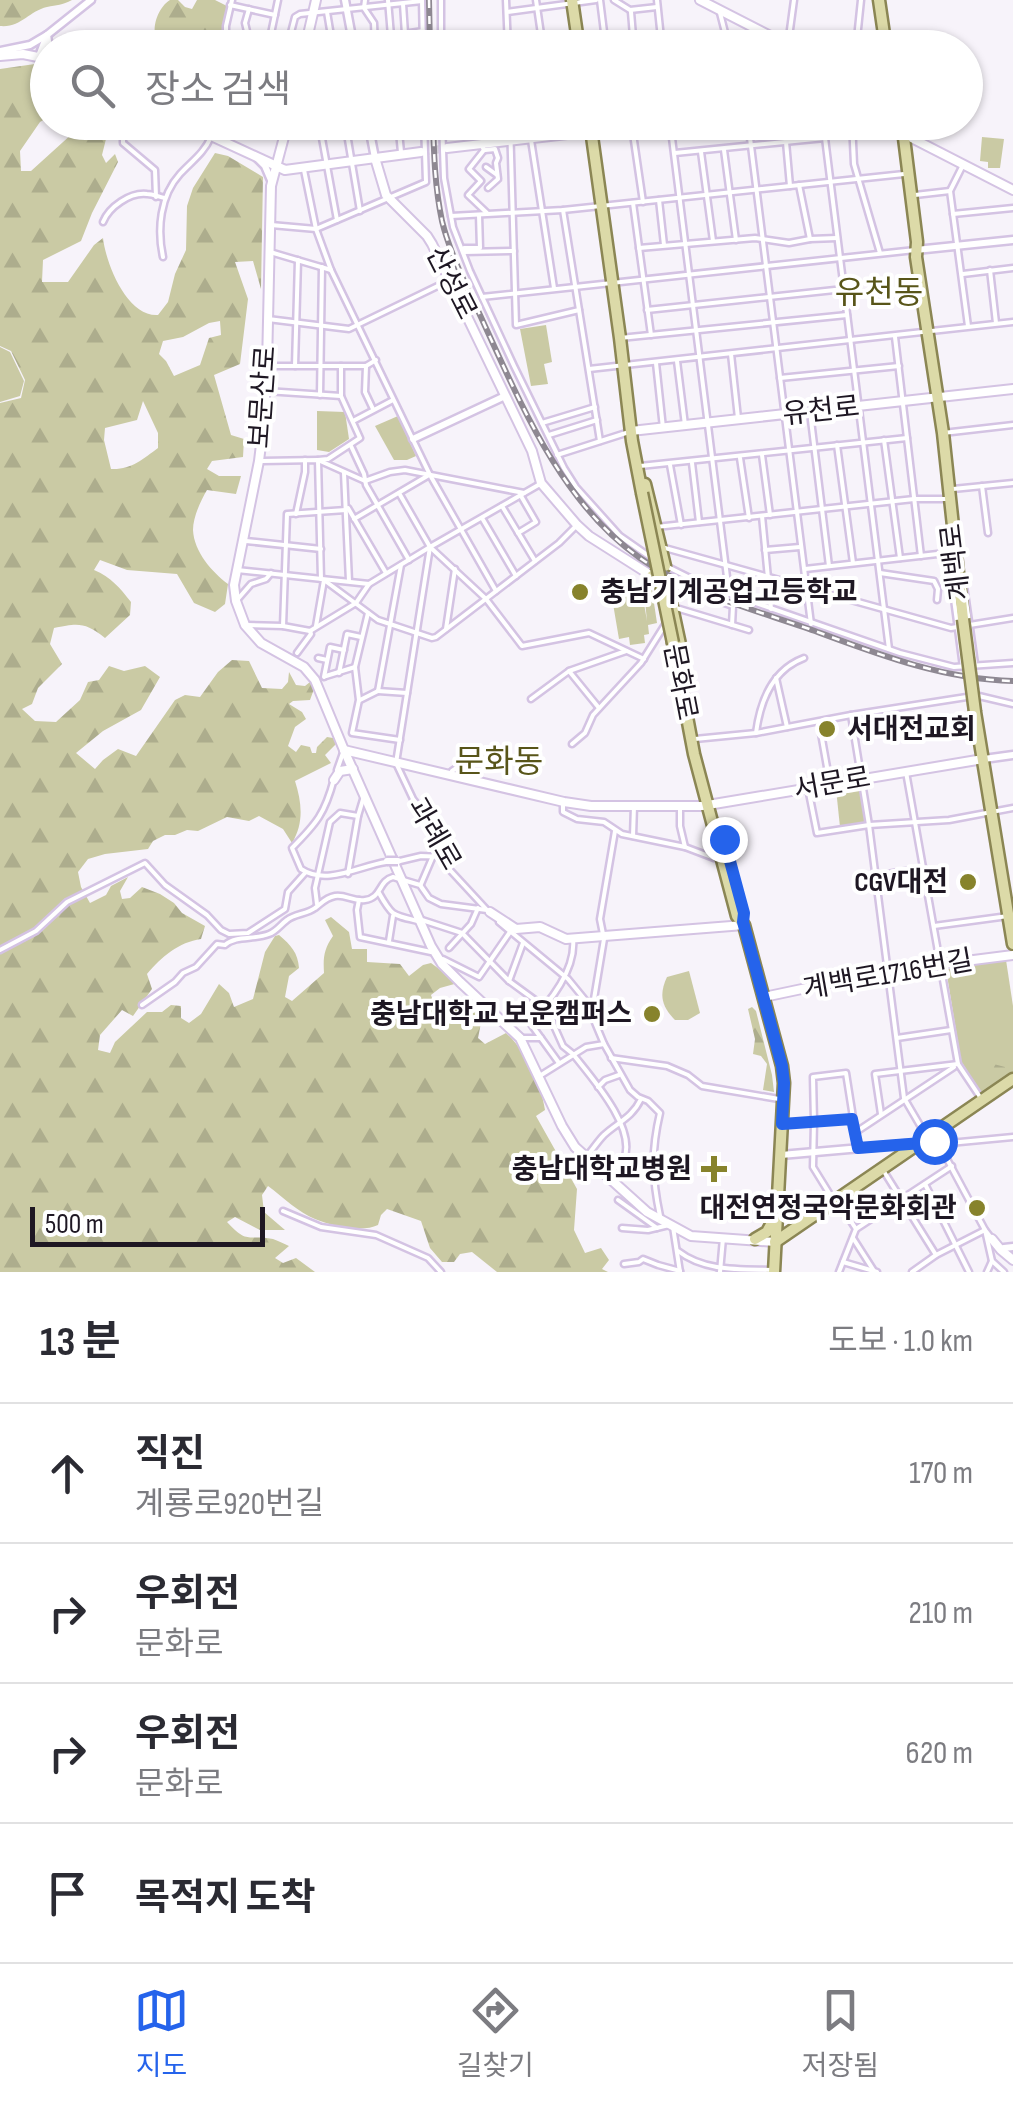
<!DOCTYPE html>
<html lang="ko">
<meta charset="utf-8">
<style>
body{margin:0;font-family:"Sofia Sans Condensed","Noto Sans KR",sans-serif;background:#f7f7f7;color:#2b2b33}
.scale{position:absolute;left:30px;bottom:25px;width:235px;box-sizing:border-box;padding-left:10px;border:5px solid #1e1723;border-top:0;font-size:28px;line-height:35px;white-space:nowrap;color:#1e1723;-webkit-text-stroke:8px #fff;paint-order:stroke}
.stop{position:absolute;width:30px;height:30px;margin:-22px;border:8px solid #2563eb;border-radius:50%;background:#fff}
.stop.end{background:#2563eb;border-color:#fff;box-shadow:0 2px 10px #0008}
.list{margin:0;padding:0;list-style:none}
h2{display:flex;justify-content:space-between;align-items:center;height:130px;margin:0;padding:0 40px;font-size:42px}
h2 small{font-size:32px;font-weight:400;color:#7c7c81}
.list li{display:grid;grid-template-columns:65px 1fr auto;gap:30px;align-items:center;box-sizing:border-box;height:140px;padding:0 40px;border-top:2px solid #e1e1e2}
.list b{display:block;font-size:38px;white-space:nowrap}
.list p{margin:0;font-size:32px;white-space:nowrap;color:#7c7c81}
.list em{font-size:32px;font-style:normal;color:#7c7c81}
.icon{flex:none;width:55px;height:55px;fill:none;stroke:currentColor;stroke-width:2;stroke-linecap:round;stroke-linejoin:round}
.map{position:relative;flex:none;width:1013px;height:1272px;overflow:hidden}
.search{position:absolute;background:#fff;box-shadow:0 2px 8px #0004;left:30px;right:30px;top:30px;height:110px;display:flex;align-items:center;gap:25px;box-sizing:border-box;padding:0 35px;border-radius:55px;color:#7c7c81;font-size:38px}
.sheet{height:690px;background:#fff}
nav{display:flex;justify-content:space-around;align-items:center;box-sizing:border-box;height:140px;border-top:2px solid #e1e1e2;background:#fff;font-size:28px;color:#7c7c81}
nav a{display:grid;justify-items:center;gap:5px}
nav .on{color:#2563eb}
.map>svg:first-child{display:block}
</style>
<div class="map">
<svg width="1013" height="1272" viewBox="0 0 1013 1272">
<defs>
<pattern id="forest-firs" width="22" height="20" patternUnits="userSpaceOnUse" patternTransform="scale(2.5)"><rect width="22" height="20" fill="#cacaa4"/><path d="M5 1l3.5 6h-7zM16 11l3.5 6h-7z" fill="#adad8d"/></pattern>
</defs>
<rect width="100%" height="100%" fill="#f7f3fa"/>
<g fill="#cacaa4">
<path d="M982 137 1004 139 1000 168H988V162L980 161Z"/>
<path d="M546 325 552 362 544 364 548 384 531 386 520 329Z"/>
<path d="M0 347 10 352 24 381 20 396 0 402Z"/>
<path d="M317 411 345 412 349 439 329 452 317 450Z"/>
<path d="M398 416 416 456 407 460H394L375 426Z"/>
<path d="M641 586 647 621 644 591 652 590 657 623 648 625 649 634 644 635 645 643 630 645 629 637 619 639 611 592Z"/>
<path d="M859 785 866 823 840 827 836 789Z"/>
<path d="M1006 960 1013 1006V1072L982 1095 961 1061 946 969Z"/>
<path d="M689 971 700 1013 688 1020H675C661 1006 659 994 667 977Z"/>
</g>
<g fill="url(#forest-firs)" fill-rule="evenodd">
<path d="M0 0H72C62 5 57 5 47 7 29 11 21 28 0 26Z"/>
<path d="M170 0H178L185 7 192 9 197 0H215L227 6 225 47H163C161 43 157 39 155 34 153 22 160 6 170 0Z"/>
<path d="M35 64 47 70V118L40 122 20 151 21 171H31L84 123H110L102 155 106 163 115 154 118 162 92 213 81 241 43 260 42 282H68L94 245 103 238C106 264 127 317 158 315L168 302 175 274 186 250 187 206 193 188 215 153 228 156 263 177 261 289 253 261 235 262 248 299 240 364 214 375 231 435 244 439 243 457 212 461 207 469 219 476H241L236 494 207 490C201 500 193 517 193 530 194 552 212 572 228 584L225 604 215 612 194 603 177 574 127 570 100 560 94 570C111 577 120 588 131 602L130 615 105 638C85 622 78 623 54 628L50 644 62 664 38 688 32 704 22 709 35 721 56 722 80 700 88 682 99 680 109 666 124 671 145 666 160 677 141 710 103 731 76 753 95 769 103 760 118 749 136 756 175 700 185 695 200 697 218 672 232 660 249 661 262 688 282 689 288 682 289 672 296 685 305 686 310 682 314 689 310 700 293 701 289 704 302 712 306 719 295 727 288 746 296 752 301 745 310 747 312 753H316L317 747 327 737 333 738 336 744 325 755 331 763 295 781C302 803 304 823 292 843L283 829 259 816 249 821 227 817 198 831 187 830 175 835H165L153 841 148 849 105 854 88 859 78 872 81 887 90 903 106 895 111 886 128 877 120 891 122 899 130 898 142 887 160 894 174 903 182 913 205 926 201 939C179 942 161 957 147 974L152 989 133 1016 122 1010 100 1035 98 1050 110 1053 115 1042 147 1012H162L171 1005 181 1006V1018L189 1023 201 1014 219 984 229 993 234 1007 253 999 265 952 275 936 279 935C291 945 298 953 299 968L289 976 285 997 292 1001 324 973C323 957 324 949 333 936L325 920 331 917 349 932 352 949H367V962L400 964 409 976 423 965 431 963 458 983 440 988 431 995 436 1010 452 1007 471 999 490 1012 481 1023 478 1038 485 1044 506 1033C526 1051 541 1083 545 1110L536 1116 577 1189 574 1230 585 1253 601 1248 609 1260 602 1269 608 1272H497L472 1252 460 1254 454 1262H442L430 1248 421 1221 387 1209 381 1215 378 1225C362 1233 332 1226 315 1219 299 1213 283 1197 268 1186L262 1195 264 1212 285 1230H260L235 1217 227 1222C248 1245 248 1234 273 1239 279 1241 284 1244 289 1246L275 1258 283 1263 296 1258 315 1272H0V403L21 398 25 380 11 351 0 346V69ZM220 321 221 335 209 338 200 365 174 376 166 361 159 354 163 341 183 337 209 323ZM143 401 158 433V448C143 459 131 470 111 469L104 440 105 428 137 420Z"/>
<path d="M752 1007 756 1011 772 1075 774 1092 763 1090 767 1064 761 1056 753 1054 755 1039 748 1009Z"/>
<path d="M978 1055 986 1062 1005 1067 1004 1074 987 1083 978 1068 972 1069 968 1058Z"/>
</g>
<g fill="none" stroke-linecap="round" stroke-linejoin="round">
<path stroke="#d6d2da" stroke-width="8" stroke-dasharray="8 4" stroke-linecap="butt" d="M421 152 447 148"/>
<g stroke="#d4c3e3" stroke-width="9">
<g id="minor">
<path d="M365 0 364 8 374 23 375 48"/>
<path d="M388 0 392 48"/>
<path d="M422 0 423 48"/>
<path d="M441 0V48"/>
<path d="M506 0 508 48"/>
<path d="M536 0 543 48"/>
<path d="M600 0 606 48"/>
<path d="M614 0 630 10 657 7"/>
<path d="M657 0 662 48"/>
<path d="M403 4 405 34"/>
<path d="M230 5 275 15"/>
<path d="M249 9 245 23 251 48"/>
<path d="M327 12 333 48"/>
<path d="M507 12 596 0"/>
<path d="M631 12 634 48"/>
<path d="M720 13 729 48"/>
<path d="M391 36 423 31"/>
<path d="M227 43 249 48"/>
<path d="M785 43 789 37 794 0"/>
<path d="M226 48V26L232 0"/>
<path d="M268 48 278 0"/>
<path d="M287 48 295 17 300 14 422 1"/>
<path d="M663 48 727 40"/>
<path d="M856 48 861 0"/>
<path d="M129 122 123 130V143L155 170 156 197"/>
<path d="M208 122 228 130 250 123 286 129"/>
<path d="M319 122 337 220"/>
<path d="M345 122 360 211"/>
<path d="M398 122 401 152"/>
<path d="M442 122 444 178 453 227 470 271 514 366 564 468 576 487 620 536 653 559"/>
<path d="M510 122 516 325 579 310"/>
<path d="M670 122 729 593"/>
<path d="M748 122 811 624"/>
<path d="M823 122 889 649"/>
<path d="M852 122 854 164 880 253"/>
<path d="M632 127 643 202"/>
<path d="M531 140 554 288"/>
<path d="M786 142 790 186"/>
<path d="M482 146 484 150 469 169 481 181 468 195 487 213"/>
<path d="M485 150 495 149 498 158 496 163 498 179 488 188"/>
<path d="M724 150 736 240"/>
<path d="M701 152 713 241"/>
<path d="M675 153 825 138"/>
<path d="M963 165 950 191 968 326"/>
<path d="M486 167 497 175"/>
<path d="M304 170 316 229 331 270 430 475 496 591"/>
<path d="M799 185 810 239"/>
<path d="M915 195 950 191"/>
<path d="M659 200 664 245"/>
<path d="M633 203 651 335"/>
<path d="M563 210 600 441"/>
<path d="M953 214 1013 208"/>
<path d="M451 216 563 210 904 174"/>
<path d="M103 222C109 207 130 192 147 194 153 194 159 197 165 198"/>
<path d="M271 225 316 229 426 182 424 122"/>
<path d="M464 248H480L479 215"/>
<path d="M639 248 755 238 789 243 810 239 837 238"/>
<path d="M270 252 331 270"/>
<path d="M464 252 514 251"/>
<path d="M163 257C157 229 160 196 180 174 192 161 204 153 211 137"/>
<path d="M990 270 996 323"/>
<path d="M963 274 1013 268"/>
<path d="M482 297 915 250"/>
<path d="M647 310 844 289"/>
<path d="M268 319 349 329 450 280"/>
<path d="M895 337 921 556"/>
<path d="M620 338 847 315"/>
<path d="M731 354 738 418"/>
<path d="M677 361 685 425"/>
<path d="M656 363 663 428"/>
<path d="M267 366H366L376 360"/>
<path d="M295 366 298 260"/>
<path d="M366 366 365 392 373 409"/>
<path d="M589 369 1013 322"/>
<path d="M780 378 899 366"/>
<path d="M266 391 341 396"/>
<path d="M320 395 322 267"/>
<path d="M810 412 829 566"/>
<path d="M353 421 393 400"/>
<path d="M542 423 595 407"/>
<path d="M943 433 1013 425"/>
<path d="M549 435 597 420"/>
<path d="M884 440 900 558"/>
<path d="M837 445 853 563"/>
<path d="M351 446 364 474 366 485 409 560"/>
<path d="M557 455 629 432"/>
<path d="M762 455 770 515"/>
<path d="M740 458 749 518"/>
<path d="M262 461 318 460 365 481 390 472 405 470 524 493"/>
<path d="M692 463 699 522"/>
<path d="M670 465 681 525"/>
<path d="M640 466 907 438"/>
<path d="M344 473 349 581"/>
<path d="M982 486 988 533"/>
<path d="M953 489 1013 483"/>
<path d="M399 493 430 547 486 599 522 646 589 633 644 659"/>
<path d="M502 506 535 561"/>
<path d="M348 508 386 573"/>
<path d="M296 514 305 472V460"/>
<path d="M762 516 771 609"/>
<path d="M482 518 516 576"/>
<path d="M354 519 429 475"/>
<path d="M656 527 914 499H949"/>
<path d="M518 533 536 522 521 496"/>
<path d="M246 541 321 549"/>
<path d="M665 548 951 628 1013 618"/>
<path d="M765 550 800 547"/>
<path d="M666 566 704 585 900 653 954 667 1013 663"/>
<path d="M805 569 955 552"/>
<path d="M237 570 369 584 430 547"/>
<path d="M953 572 952 584 963 667"/>
<path d="M880 573 934 581 938 589 937 600"/>
<path d="M321 579 318 460 328 459 360 438 341 396V366"/>
<path d="M963 579 975 664"/>
<path d="M669 584 733 606 732 625"/>
<path d="M237 600 251 584 266 579 271 573"/>
<path d="M673 607 749 630"/>
<path d="M368 613 355 667 359 700 352 733 400 740"/>
<path d="M247 625 283 626 310 631 356 603 369 584"/>
<path d="M283 626 287 514 346 510"/>
<path d="M316 626 324 580 378 620 432 638 436 637 559 543 577 525"/>
<path d="M446 629 455 569"/>
<path d="M297 653 311 634 310 631"/>
<path d="M318 658 327 660"/>
<path d="M569 671 599 708"/>
<path d="M339 673 347 634 361 637"/>
<path d="M326 676 355 667"/>
<path d="M324 677 330 647 344 650"/>
<path d="M776 678 787 727"/>
<path d="M378 691 401 565"/>
<path d="M378 691 407 693"/>
<path d="M531 699 569 671 626 651"/>
<path d="M360 700 378 691"/>
<path d="M851 715 869 825 904 1098 928 1139 939 1144 985 1230 992 1239"/>
<path d="M819 722 830 784"/>
<path d="M756 733C760 702 772 670 804 658"/>
<path d="M695 739 756 733 851 715 973 696H979L1013 704"/>
<path d="M572 744 585 733 593 715 641 663 666 623"/>
<path d="M337 770 344 750"/>
<path d="M906 772 958 1064 982 1100"/>
<path d="M451 774 452 771 474 756"/>
<path d="M334 779C325 813 317 823 292 848L301 869C327 886 359 866 386 862"/>
<path d="M808 788 817 833 869 825 949 820 1013 808"/>
<path d="M563 805V812L577 819 604 822 622 834 685 847 714 858 717 857"/>
<path d="M680 807V826L685 847"/>
<path d="M633 836 634 806"/>
<path d="M400 861 421 856 445 857"/>
<path d="M348 874 358 816 364 796"/>
<path d="M875 876 924 868"/>
<path d="M421 884 433 856"/>
<path d="M379 893C392 916 392 915 418 921"/>
<path d="M359 900 357 910 360 937 431 952"/>
<path d="M317 904 315 888 330 822 340 813 358 816"/>
<path d="M487 910 450 870 429 819 413 799 396 763 430 547 540 484"/>
<path d="M422 920 462 933 509 981 546 1008 563 1046 573 1054C591 1077 637 1128 624 1159 620 1167 612 1170 605 1174"/>
<path d="M499 922 568 979 586 1001 604 1044 630 1090 638 1097 648 1101 660 1113C651 1151 652 1178 660 1216"/>
<path d="M934 926 1008 916"/>
<path d="M389 941 393 916"/>
<path d="M449 948 471 924 478 908"/>
<path d="M0 950 36 931 67 902 145 863 165 885 207 915 221 930 229 934 248 933 285 909 288 892 305 873"/>
<path d="M443 959 479 977 510 932"/>
<path d="M509 981 523 943"/>
<path d="M142 1005 175 982 183 973 196 967 217 944 225 945C236 935 254 940 269 934 277 931 280 925 287 920 294 914 307 914 315 908 322 903 325 898 335 896 345 894 354 902 365 900 382 898 378 881 393 877L420 885 429 898 441 904 487 910"/>
<path d="M589 1007 594 999 604 939 600 919 615 831"/>
<path d="M521 1038H541"/>
<path d="M897 1038 951 1030"/>
<path d="M611 1058 667 1066 688 1075 702 1086 779 1099"/>
<path d="M559 1063 528 1020C551 1005 576 967 573 939"/>
<path d="M538 1077 586 1047 604 1044"/>
<path d="M598 1087 605 1080 619 1075"/>
<path d="M881 1114 875 1074 958 1064"/>
<path d="M783 1124 853 1119"/>
<path d="M856 1132 954 1067"/>
<path d="M939 1144 1013 1137"/>
<path d="M587 1156C593 1149 598 1141 604 1135 618 1122 632 1118 641 1099"/>
<path d="M883 1170 936 1255"/>
<path d="M925 1184 969 1272"/>
<path d="M618 1200 657 1228"/>
<path d="M837 1200 856 1229"/>
<path d="M834 1201 813 1167 814 1122 813 1077 846 1073 858 1149"/>
<path d="M283 1211 321 1227 376 1235 428 1258 441 1272"/>
<path d="M673 1227 680 1272"/>
<path d="M622 1228 648 1230 669 1225"/>
<path d="M853 1238 874 1271"/>
<path d="M678 1251C705 1272 741 1269 774 1270"/>
<path d="M843 1262 877 1272"/>
<path d="M624 1264 639 1262 643 1259 658 1265 680 1271"/>
<path d="M720 1272 723 1238"/>
<path d="M839 1272 856 1229 952 1166"/>
<path d="M912 1272 936 1255 985 1230 992 1261 1004 1272"/>
<path d="M987 1272 992 1261"/>
</g>
</g>
<g stroke="#d4c3e3" stroke-width="11">
<g id="tertiary">
<path d="M345 0 354 48"/>
<path d="M0 51 30 45 47 35 49 48"/>
<path d="M39 56 47 35 91 0"/>
<path d="M368 122 375 158"/>
<path d="M257 158 265 166 271 180"/>
<path d="M916 250 1013 240"/>
<path d="M413 439 505 396"/>
<path d="M984 759 1013 755"/>
<path d="M781 1155 918 1143"/>
<path d="M1004 1248 1013 1247"/>
</g>
</g>
<g stroke="#d4c3e3" stroke-width="12">
<g id="secondary">
<path d="M700 0 794 48"/>
<path d="M305 48 316 0"/>
<path d="M0 56 23 54 48 59"/>
<path d="M181 122 285 170 421 152"/>
<path d="M288 122 271 186 267 366 263 428 259 461 234 585 236 601 245 625 261 643 304 667 315 680 344 750 431 946 442 964 460 982 520 1038 562 1126 575 1147 647 1212 691 1236 775 1242"/>
<path d="M896 130 1013 190"/>
<path d="M447 148 670 122"/>
<path d="M375 158 386 195 427 236 432 244 532 451 541 483 577 525 589 536 652 576"/>
<path d="M631 431 1013 389"/>
<path d="M344 750 564 802 591 806H702L983 759"/>
<path d="M334 780 340 771 353 769"/>
<path d="M490 912 516 929 540 927 566 939 744 925"/>
<path d="M764 997 887 971 1013 955"/>
<path d="M992 1239 1001 1250 1013 1260"/>
</g>
</g>
<g stroke="#8b8654" stroke-width="15">
<g id="primary">
<path d="M572 0 579 48"/>
<path d="M879 0 886 48"/>
<path d="M590 122 620 338 632 441 642 493"/>
<path d="M902 122 917 242 916 257 943 433 963 619"/>
<path d="M645 484 665 566"/>
<path d="M652 576 665 584 669 593 681 649"/>
<path d="M673 643 694 754 737 916 744 925 782 1066 784 1083 774 1272"/>
<path d="M975 712 1013 944"/>
<path d="M755 1239 767 1232 773 1221"/>
<path d="M775 1242 1013 1079"/>
</g>
</g>
<use href="#minor" stroke="#fff" stroke-width="4"/>
<use href="#tertiary" stroke="#fff" stroke-width="6"/>
<use href="#secondary" stroke="#fff" stroke-width="8"/>
<use href="#primary" stroke="#dcdaa8" stroke-width="10"/>
<g stroke="#8e8892" stroke-width="6">
<g id="rail">
<path d="M429 0 430 48"/>
<path d="M433 122C434 156 435 188 442 221 451 258 470 292 485 326 523 409 563 504 640 558 691 594 756 610 815 631 880 655 943 679 1013 681"/>
</g>
</g>
<use href="#rail" stroke="#fff" stroke-width="2.5" stroke-dasharray="8" stroke-linecap="butt"/>
<g stroke="#d4c3e3" stroke-width="11" stroke-linecap="butt">
<path id="tertiary-bridge" d="M387 861H398"/>
</g>
<g stroke="#8b8654" stroke-width="15" stroke-linecap="butt">
<g id="primary-bridge">
<path d="M642 493 673 643"/>
<path d="M963 619 975 712"/>
</g>
</g>
<use href="#tertiary-bridge" stroke="#fff" stroke-width="6"/>
<use href="#primary-bridge" stroke="#dcdaa8" stroke-width="10"/>
</g>
<g fill="none" stroke-linecap="round" stroke-linejoin="round">
<path stroke="#2563eb" stroke-width="12" d="M724 839 744 913 743 922 782 1066 784 1083 782 1124 852 1119 858 1148 922 1143 928 1139 934 1141"/>
</g>
<g fill="#87832c" stroke="#fff" stroke-width="4">
<circle cx="580" cy="592" r="10"/>
<circle cx="827" cy="729" r="10"/>
<circle cx="968" cy="882" r="10"/>
<circle cx="652" cy="1014" r="10"/>
<path d="M709 1154h10v10h10v10h-10v10h-10v-10h-10v-10h10z"/>
<circle cx="977" cy="1208" r="10"/>
</g>
<g text-anchor="middle" dominant-baseline="central" stroke-width="8" stroke-linejoin="round" paint-order="stroke">
<g font-size="28" fill="#1e1723" stroke="#fff">
<text transform="translate(451 283) rotate(63)">산성로</text>
<text transform="translate(263 397) rotate(-86)">보문산로</text>
<text transform="translate(821 411) rotate(-6)">유천로</text>
<text transform="translate(956 562) rotate(-97)">계백로</text>
<text transform="translate(680 682) rotate(79)">문화로</text>
<text transform="translate(832 784) rotate(-10)">서문로</text>
<text transform="translate(434 834) rotate(60)">과례로</text>
<text transform="translate(888 975) rotate(-10)">계백로1716번길</text>
</g>
<g font-size="28" font-weight="bold" fill="#1e1723" stroke="#fff" text-anchor="end">
<text x="600" y="592" text-anchor="start">충남기계공업고등학교</text>
<text x="847" y="729" text-anchor="start">서대전교회</text>
<text x="948" y="882">CGV대전</text>
<text x="632" y="1014">충남대학교 보운캠퍼스</text>
<text x="692" y="1169">충남대학교병원</text>
<text x="957" y="1208">대전연정국악문화회관</text>
</g>
<g font-size="32" fill="#585519" stroke="#fff">
<text x="879" y="293">유천동</text>
<text x="499" y="762">문화동</text>
</g>
</g>
</svg>
<div class="scale">500 m</div>
<div class="stop" style="left:934px;top:1141px"></div>
<div class="stop end" style="left:724px;top:839px"></div>
<div class="search"><svg class="icon" aria-label="search" viewBox="0 0 24 24"><circle cx="10" cy="10" r="6"/><path d="M15 15l6 6"/></svg>장소 검색</div>
</div>
<section class="sheet">
<h2>13 분<small>도보 · 1.0 km</small></h2>
<ul class="list">
<li><svg class="icon" aria-label="ahead" viewBox="0 0 24 24"><path d="M12 20V5M6 11l6-6 6 6"/></svg><div><b>직진</b><p>계룡로920번길</p></div><em>170 m</em></li>
<li><svg class="icon" aria-label="right" viewBox="0 0 24 24"><path d="M7 20v-9h11M14 6l5 5-5 5"/></svg><div><b>우회전</b><p>문화로</p></div><em>210 m</em></li>
<li><svg class="icon" aria-label="right" viewBox="0 0 24 24"><path d="M7 20v-9h11M14 6l5 5-5 5"/></svg><div><b>우회전</b><p>문화로</p></div><em>620 m</em></li>
<li><svg class="icon" aria-label="arrive" viewBox="0 0 24 24"><path d="M6 21V4h12l-3 4 3 4H6"/></svg><div><b>목적지 도착</b></div></li>
</ul>
</section>
<nav>
<a class="on"><svg class="icon" aria-label="map" viewBox="0 0 24 24"><path d="M3 6l6-2 6 2 6-2v14l-6 2-6-2-6 2zM9 4v14M15 6v14"/></svg>지도</a>
<a><svg class="icon" aria-label="directions" viewBox="0 0 24 24"><path d="M12 3l9 9-9 9-9-9zM9 14v-3h6M13 9l2 2-2 2"/></svg>길찾기</a>
<a><svg class="icon" aria-label="saved" viewBox="0 0 24 24"><path d="M7 4h10v16l-5-4-5 4z"/></svg>저장됨</a>
</nav>
